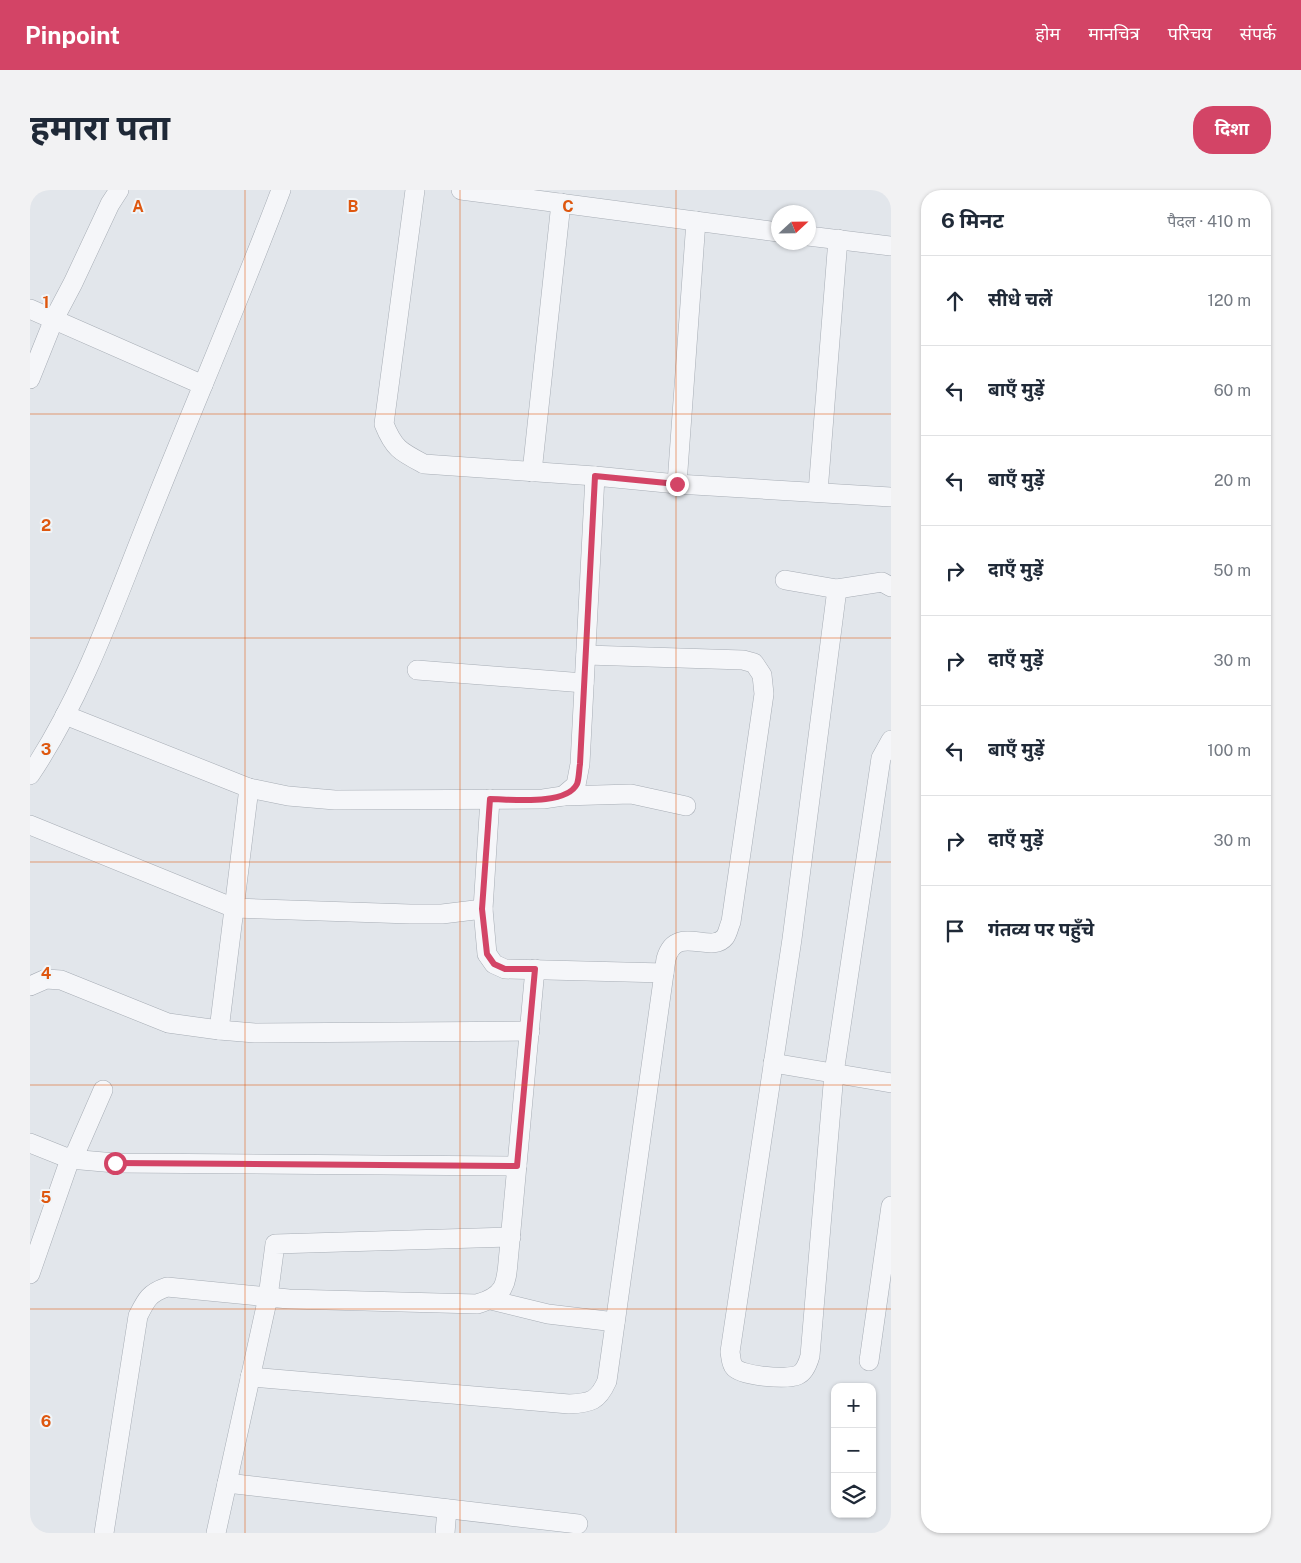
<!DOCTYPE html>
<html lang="hi">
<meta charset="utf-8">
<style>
body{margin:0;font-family:"Public Sans","Noto Sans Devanagari",sans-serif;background:#f2f2f3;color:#1f2937}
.controls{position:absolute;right:15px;bottom:15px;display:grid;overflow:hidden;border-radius:10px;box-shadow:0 1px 4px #0004}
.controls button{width:45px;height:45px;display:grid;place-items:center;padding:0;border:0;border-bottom:1px solid #e0e1e3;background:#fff;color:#1f2937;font:25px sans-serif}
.compass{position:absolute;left:741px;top:15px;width:45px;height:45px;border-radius:50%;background:#fff;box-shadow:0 1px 4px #0004;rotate:68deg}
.stop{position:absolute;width:15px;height:15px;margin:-11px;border:4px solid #d34466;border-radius:50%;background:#fff}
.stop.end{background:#d34466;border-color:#fff;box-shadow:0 1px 5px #0008}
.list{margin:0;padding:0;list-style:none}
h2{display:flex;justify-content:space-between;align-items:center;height:65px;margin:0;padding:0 20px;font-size:21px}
h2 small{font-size:16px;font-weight:400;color:#747a83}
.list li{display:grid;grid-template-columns:32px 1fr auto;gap:15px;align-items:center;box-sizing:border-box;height:90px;padding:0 20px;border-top:1px solid #e0e1e3}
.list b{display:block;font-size:19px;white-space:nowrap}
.list em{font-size:16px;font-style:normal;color:#747a83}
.icon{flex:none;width:28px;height:28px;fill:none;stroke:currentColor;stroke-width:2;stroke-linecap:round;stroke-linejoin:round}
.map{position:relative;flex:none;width:861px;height:1343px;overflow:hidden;border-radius:20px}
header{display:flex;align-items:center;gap:30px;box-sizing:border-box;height:70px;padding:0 25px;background:#d34466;color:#fff}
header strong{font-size:24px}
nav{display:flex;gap:28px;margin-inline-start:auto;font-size:18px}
.intro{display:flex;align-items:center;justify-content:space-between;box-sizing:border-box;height:120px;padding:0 30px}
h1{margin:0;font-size:35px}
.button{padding:12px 22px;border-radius:20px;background:#d34466;color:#fff;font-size:18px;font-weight:700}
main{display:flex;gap:30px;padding:0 30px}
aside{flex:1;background:#fff;border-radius:20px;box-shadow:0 1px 4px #0004}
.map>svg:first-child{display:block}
</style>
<header>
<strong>Pinpoint</strong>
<nav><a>होम</a><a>मानचित्र</a><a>परिचय</a><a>संपर्क</a></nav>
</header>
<div class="intro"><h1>हमारा पता</h1><a class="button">दिशा</a></div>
<main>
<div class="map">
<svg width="861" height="1343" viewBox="0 0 861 1343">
<rect width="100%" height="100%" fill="#e2e6eb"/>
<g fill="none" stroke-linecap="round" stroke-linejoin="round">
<g stroke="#a7adb5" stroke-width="20">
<g id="minor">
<path d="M385 0 354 234C364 259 371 262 394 274L565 286"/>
<path d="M431 0 748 42"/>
<path d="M778 46 861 56"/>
<path d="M0 119 173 195"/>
<path d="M0 189 24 129 43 93 80 14 89 0"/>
<path d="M502 282 531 13"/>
<path d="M647 294 666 31"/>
<path d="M788 302 808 49"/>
<path d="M755 390 807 399 852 392 861 397"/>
<path d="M807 399 762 749 700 1162C701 1167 701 1174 704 1177 710 1186 757 1190 768 1185 775 1182 778 1173 780 1166L804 883 851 568 861 550"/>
<path d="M387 480 554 493"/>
<path d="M35 525 219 598 258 606 305 610 513 609 533 606 546 595 550 574 565 286 647 294 861 307"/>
<path d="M0 585C55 503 87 406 124 315 166 210 211 106 251 0"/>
<path d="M533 606 601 604 656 616"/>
<path d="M460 609 453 719 457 764 464 774 475 779 634 783"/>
<path d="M0 635 204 718 380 724H412L453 719"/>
<path d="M0 796 16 789 31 790 138 833 189 840 225 843 500 841"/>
<path d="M189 840 219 598"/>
<path d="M743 873 861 893"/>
<path d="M0 953 40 969 85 973 487 976"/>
<path d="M0 1084 40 969 46 962 73 900"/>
<path d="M461 1110 518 1124 585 1132"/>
<path d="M839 1171 861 1016"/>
<path d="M220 1187 539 1214C561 1213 568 1211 577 1191L636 769C646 733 681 765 695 747 698 743 699 736 701 732L734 504 732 485 724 473 713 470 556 465"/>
<path d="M197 1293 548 1334"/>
<path d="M74 1343 108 1126C116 1110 119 1103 137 1097L238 1107 245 1054 481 1047"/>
<path d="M186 1343 238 1107 259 1109 447 1114C479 1105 476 1090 479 1062L505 779"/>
<path d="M415 1343 417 1319"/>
</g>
</g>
<use href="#minor" stroke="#f5f6f9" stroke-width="19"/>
</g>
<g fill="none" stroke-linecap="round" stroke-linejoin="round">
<path stroke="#d34466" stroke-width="6" d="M85 973 487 976 505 779H475L464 774 457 764 452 719 460 609C480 609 536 616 547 594 549 589 549 580 550 574L565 286 647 294"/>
</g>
<path fill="none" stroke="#de570f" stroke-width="1" stroke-opacity="0.55" d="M215 0V1343M430 0V1343M646 0V1343M0 224H861M0 448H861M0 672H861M0 895H861M0 1119H861"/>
<g font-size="16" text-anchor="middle" font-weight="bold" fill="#de570f" stroke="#f1f5f8" stroke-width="4" stroke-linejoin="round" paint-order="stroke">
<text x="108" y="22">A</text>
<text x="323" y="22">B</text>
<text x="538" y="22">C</text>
<text x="16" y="118">1</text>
<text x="16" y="341">2</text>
<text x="16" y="565">3</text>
<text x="16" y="789">4</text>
<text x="16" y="1013">5</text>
<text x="16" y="1237">6</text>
</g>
</svg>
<div class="controls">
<button>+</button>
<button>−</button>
<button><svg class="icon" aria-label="layers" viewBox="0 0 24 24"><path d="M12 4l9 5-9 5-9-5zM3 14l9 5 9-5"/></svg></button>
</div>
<svg class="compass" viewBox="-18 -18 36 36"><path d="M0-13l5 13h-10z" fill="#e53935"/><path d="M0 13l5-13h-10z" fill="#747a83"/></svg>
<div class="stop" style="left:85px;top:973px"></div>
<div class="stop end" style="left:647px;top:294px"></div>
</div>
<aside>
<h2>6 मिनट<small>पैदल · 410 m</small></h2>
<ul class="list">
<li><svg class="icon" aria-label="ahead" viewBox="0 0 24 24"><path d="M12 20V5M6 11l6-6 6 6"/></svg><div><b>सीधे चलें</b></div><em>120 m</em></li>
<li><svg class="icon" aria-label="left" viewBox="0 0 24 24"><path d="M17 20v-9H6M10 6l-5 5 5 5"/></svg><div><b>बाएँ मुड़ें</b></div><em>60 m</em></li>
<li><svg class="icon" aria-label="left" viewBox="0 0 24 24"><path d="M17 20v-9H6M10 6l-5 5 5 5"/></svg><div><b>बाएँ मुड़ें</b></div><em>20 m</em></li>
<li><svg class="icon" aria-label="right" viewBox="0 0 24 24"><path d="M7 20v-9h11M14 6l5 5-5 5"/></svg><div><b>दाएँ मुड़ें</b></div><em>50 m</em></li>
<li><svg class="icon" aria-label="right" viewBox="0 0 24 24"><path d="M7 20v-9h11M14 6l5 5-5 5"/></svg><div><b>दाएँ मुड़ें</b></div><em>30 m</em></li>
<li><svg class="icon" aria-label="left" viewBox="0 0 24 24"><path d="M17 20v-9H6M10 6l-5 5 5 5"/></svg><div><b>बाएँ मुड़ें</b></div><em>100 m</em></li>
<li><svg class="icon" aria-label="right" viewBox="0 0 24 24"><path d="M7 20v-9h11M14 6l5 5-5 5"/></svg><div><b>दाएँ मुड़ें</b></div><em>30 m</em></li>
<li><svg class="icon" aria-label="arrive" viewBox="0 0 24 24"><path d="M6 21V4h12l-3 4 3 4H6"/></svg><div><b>गंतव्य पर पहुँचे</b></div></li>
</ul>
</aside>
</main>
